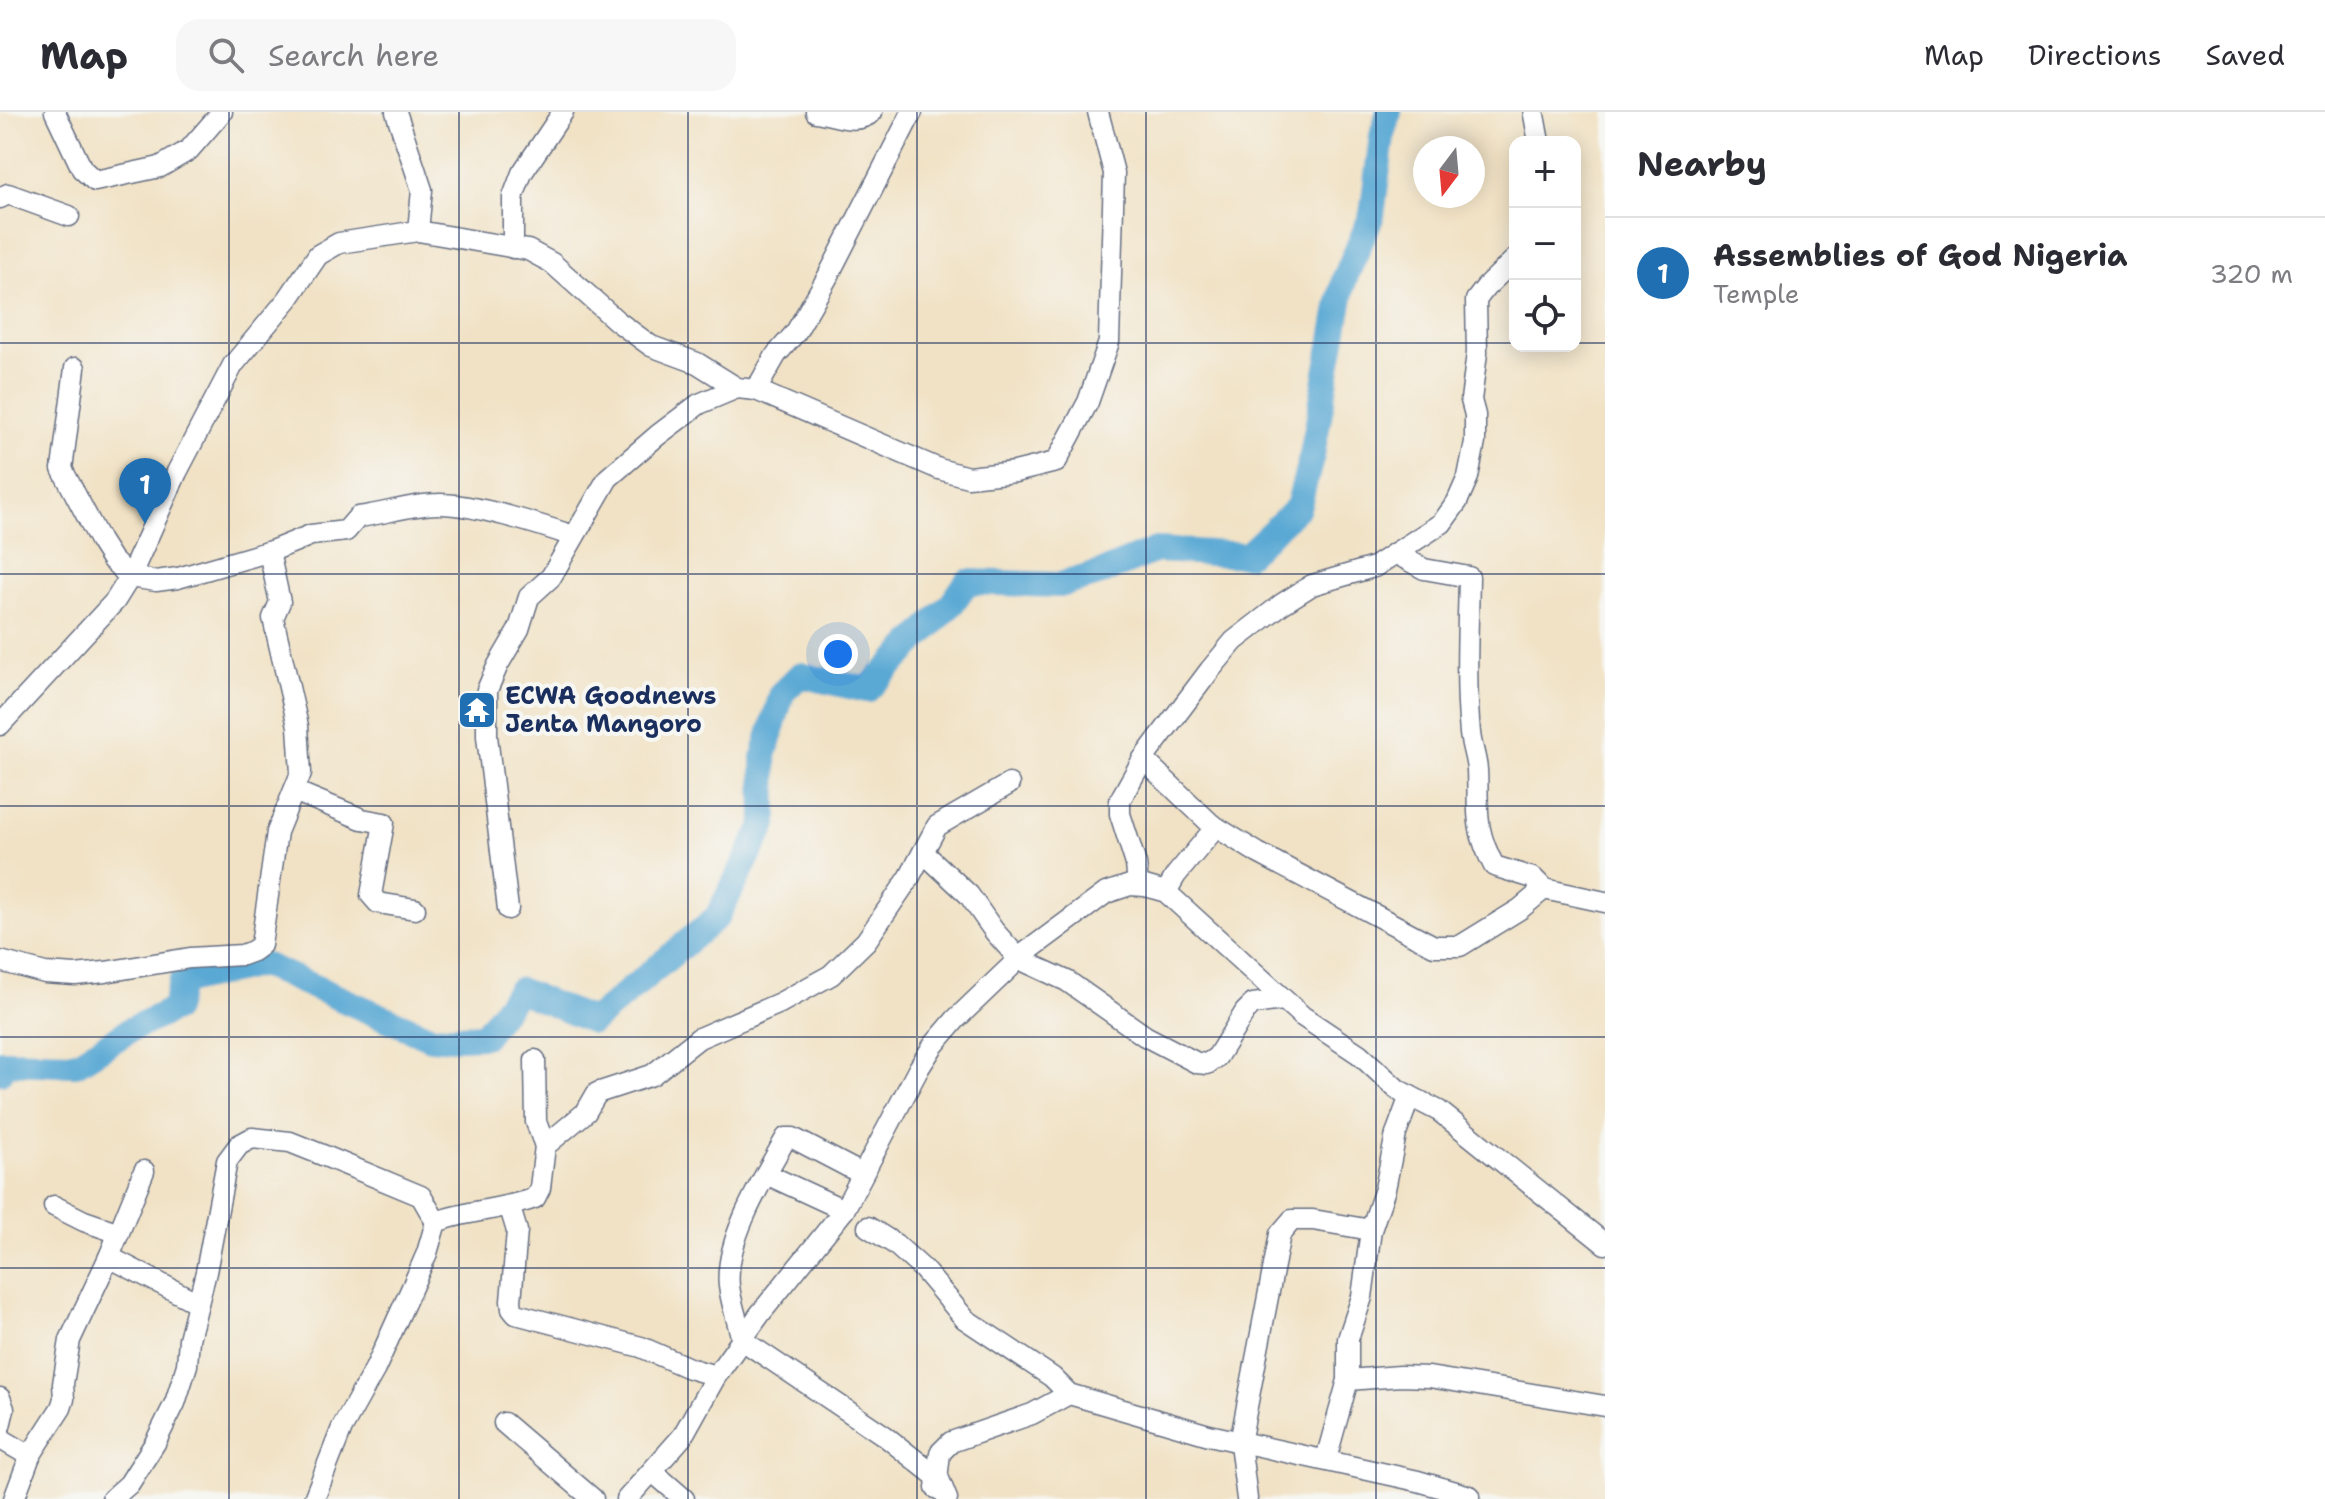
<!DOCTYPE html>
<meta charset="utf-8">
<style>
body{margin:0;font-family:"Shantell Sans",sans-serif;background:#f7f7f7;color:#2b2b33}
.controls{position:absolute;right:24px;top:24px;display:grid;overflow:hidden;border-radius:16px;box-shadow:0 4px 20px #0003}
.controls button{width:72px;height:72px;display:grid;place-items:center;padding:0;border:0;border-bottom:2px solid #e1e1e2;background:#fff;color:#2b2b33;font:40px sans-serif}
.compass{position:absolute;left:1413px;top:24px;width:72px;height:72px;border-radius:50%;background:#fff;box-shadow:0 4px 20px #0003;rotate:196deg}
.you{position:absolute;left:838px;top:542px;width:28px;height:28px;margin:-20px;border:6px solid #fff;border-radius:50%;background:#1a73e8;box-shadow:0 0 0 12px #1a73e833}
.badge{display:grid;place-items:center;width:52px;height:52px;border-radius:50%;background:#1f6fb2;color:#fff;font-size:26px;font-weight:700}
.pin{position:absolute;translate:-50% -66px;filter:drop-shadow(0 2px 4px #0008)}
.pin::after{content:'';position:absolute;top:42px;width:28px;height:24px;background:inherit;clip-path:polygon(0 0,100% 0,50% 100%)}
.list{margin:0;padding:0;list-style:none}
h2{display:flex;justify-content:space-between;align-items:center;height:104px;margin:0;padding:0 32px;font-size:34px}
h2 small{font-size:26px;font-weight:400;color:#7c7c81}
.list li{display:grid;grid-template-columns:52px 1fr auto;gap:24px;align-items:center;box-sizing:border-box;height:112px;padding:0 32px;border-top:2px solid #e1e1e2}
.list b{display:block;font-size:30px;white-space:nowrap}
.list p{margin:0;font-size:26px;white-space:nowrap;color:#7c7c81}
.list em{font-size:26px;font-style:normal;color:#7c7c81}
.icon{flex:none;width:44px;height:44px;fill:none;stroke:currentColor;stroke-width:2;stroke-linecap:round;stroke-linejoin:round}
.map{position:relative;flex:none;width:1605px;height:1387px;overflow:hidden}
header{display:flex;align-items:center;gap:48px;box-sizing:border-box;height:112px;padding:0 40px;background:#fff;border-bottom:2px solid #e1e1e2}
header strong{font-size:38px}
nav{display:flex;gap:44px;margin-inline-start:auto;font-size:28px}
.search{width:560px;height:72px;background:#f7f7f7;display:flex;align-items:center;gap:20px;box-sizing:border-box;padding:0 28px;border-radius:24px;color:#7c7c81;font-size:30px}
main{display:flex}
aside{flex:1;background:#fff}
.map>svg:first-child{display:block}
</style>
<header>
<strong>Map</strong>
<div class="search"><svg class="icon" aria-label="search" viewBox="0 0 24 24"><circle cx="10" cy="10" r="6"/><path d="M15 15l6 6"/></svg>Search here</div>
<nav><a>Map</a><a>Directions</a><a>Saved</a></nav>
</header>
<main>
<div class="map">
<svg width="1605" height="1387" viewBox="0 0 1605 1387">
<rect width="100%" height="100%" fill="#f6f6f2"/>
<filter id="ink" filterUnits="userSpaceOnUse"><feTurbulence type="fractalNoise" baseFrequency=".0125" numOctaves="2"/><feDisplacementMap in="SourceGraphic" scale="16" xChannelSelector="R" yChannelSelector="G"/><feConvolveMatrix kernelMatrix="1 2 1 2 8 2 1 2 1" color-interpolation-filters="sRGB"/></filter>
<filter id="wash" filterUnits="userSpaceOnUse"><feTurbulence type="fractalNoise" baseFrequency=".006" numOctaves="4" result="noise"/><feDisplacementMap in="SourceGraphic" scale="32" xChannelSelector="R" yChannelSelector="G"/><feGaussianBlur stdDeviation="1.8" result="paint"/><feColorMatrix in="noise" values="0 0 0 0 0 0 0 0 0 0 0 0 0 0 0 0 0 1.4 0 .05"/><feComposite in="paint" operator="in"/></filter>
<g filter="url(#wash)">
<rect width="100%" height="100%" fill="#f1e2c5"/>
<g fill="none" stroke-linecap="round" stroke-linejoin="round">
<path stroke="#5aa9d4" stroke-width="26" d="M0 960 3 950 76 952 130 918 174 897 181 871 261 852 431 926 484 924 519 878 593 909 717 805 765 712 764 644 782 581 800 563 867 578 951 493 967 470 1060 473 1098 462 1156 438 1247 443 1298 395 1312 343 1344 168 1372 103 1382 24 1389 0"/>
</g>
</g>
<g filter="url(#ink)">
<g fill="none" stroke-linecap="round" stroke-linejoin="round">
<g stroke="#666e82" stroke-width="23">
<g id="minor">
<path d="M55 0 82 57 95 69 160 55 189 38 222 0"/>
<path d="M396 0 422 78 418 119"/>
<path d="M816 0C834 2 857 14 872 0"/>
<path d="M1534 3 1539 30"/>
<path d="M0 86 8 82 69 104"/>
<path d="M513 136V85L522 61 563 0"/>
<path d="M75 256 62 357 100 429 112 448 130 465 156 469 178 466 274 438 311 423 346 419 358 405C385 402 411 392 438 392 471 391 541 413 573 424"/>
<path d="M756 278 939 357 968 365 1015 360 1056 350 1088 290 1109 230 1114 61 1098 0"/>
<path d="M1395 441 1424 457 1469 465C1468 517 1465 569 1470 621 1471 633 1476 645 1477 658 1479 699 1473 714 1494 754L1533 766 1544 777"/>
<path d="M0 613 115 489 130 465 177 360 233 253 288 187 318 143 339 131 418 119 528 138 552 151 617 209 651 234 697 251 737 276 756 278 776 243 796 220 827 166 912 0"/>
<path d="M1143 647 1211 712 1258 741 1434 834H1460L1520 797 1544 777 1605 790"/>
<path d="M294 679 362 707 384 711 371 783 378 791 415 797"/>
<path d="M923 740 937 714 1009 672"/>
<path d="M1138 773 1136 752 1120 702V688L1143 647 1210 558 1234 529 1282 492 1312 473 1374 455 1442 411 1457 390 1468 365 1475 330V303L1471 288 1477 241 1476 188 1486 175 1515 147"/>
<path d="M1166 780 1176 763 1216 715"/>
<path d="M508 797 487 624V578L498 553 519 517 529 485 551 465 608 366 658 323 699 292 737 276"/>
<path d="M0 849 45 861 75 863 105 860 190 846 242 843 253 839 261 833 277 720 301 661 298 614 273 506 280 490 269 440"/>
<path d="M535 948 536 1010 545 1034"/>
<path d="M766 1062 844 1098"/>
<path d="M862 1062 793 1026H786C764 1065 724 1128 729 1174 731 1191 738 1210 742 1228L885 1324 939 1367 947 1387"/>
<path d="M54 1094 84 1109 119 1121"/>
<path d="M510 1096 517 1119 511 1189 512 1197 516 1202 641 1235 689 1256 716 1264"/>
<path d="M868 1115 895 1132 923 1157 965 1207 1052 1265 1069 1282 1209 1323 1418 1369 1470 1384"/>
<path d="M109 1145 198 1191"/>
<path d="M1348 1268 1400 1264 1429 1265 1605 1294"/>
<path d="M0 1286 4 1297 0 1314"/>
<path d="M504 1311 593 1387"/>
<path d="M0 1323 1 1327 30 1344"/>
<path d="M1326 1347 1348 1268V1227L1362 1185 1371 1118 1385 1077 1396 1022 1410 984"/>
<path d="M653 1360 684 1387"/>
<path d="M936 1376 940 1341 951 1330 1032 1302 1069 1282"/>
<path d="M14 1387 30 1344 61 1296 64 1287 63 1272 70 1228 109 1145 144 1059"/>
<path d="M112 1387 129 1372 155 1331 175 1291 187 1253 189 1227 206 1160 227 1049 239 1033 252 1026 290 1030 320 1042 421 1084 436 1110"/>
<path d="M314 1387 342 1316 375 1257 413 1173 427 1141 436 1110C468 1098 503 1098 535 1086L540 1076 545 1034 586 1000 597 981 652 963 699 926 780 891 831 863 866 829 909 766 923 740 969 783 994 819 1019 847 1067 869 1145 924 1197 951 1207 952 1217 945 1245 900 1253 892 1283 888"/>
<path d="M627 1387 682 1325 716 1264 760 1202 844 1098 919 956 933 934 956 907 1025 841 1106 781 1130 773 1145 774 1166 780 1302 904 1359 942 1398 978 1439 999 1605 1132"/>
<path d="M1247 1387 1240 1331 1280 1122 1292 1108H1313L1371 1118"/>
</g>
</g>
<use href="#minor" stroke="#fff" stroke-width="20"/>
</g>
</g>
<path fill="none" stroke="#1b2f5e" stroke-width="2" stroke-opacity="0.55" d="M229 0V1387M459 0V1387M688 0V1387M917 0V1387M1146 0V1387M1376 0V1387M0 231H1515M1575 231H1605M0 462H1605M0 694H1605M0 925H1605M0 1156H1605"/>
<defs>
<g id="temple-square" transform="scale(2)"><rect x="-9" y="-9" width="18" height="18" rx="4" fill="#1f6fb2" stroke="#f6f6f2"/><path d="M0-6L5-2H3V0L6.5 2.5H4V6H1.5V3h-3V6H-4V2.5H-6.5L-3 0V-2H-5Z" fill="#fff"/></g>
</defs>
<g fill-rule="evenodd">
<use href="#temple-square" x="477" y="598"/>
</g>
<g text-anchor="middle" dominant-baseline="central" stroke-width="8" stroke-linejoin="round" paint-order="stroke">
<g font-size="24" font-weight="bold" fill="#1b2f5e" stroke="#f6f6f2" text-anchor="start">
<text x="505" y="584">ECWA Goodnews<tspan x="505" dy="28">Jenta Mangoro</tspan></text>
</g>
</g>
</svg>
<div class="controls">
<button>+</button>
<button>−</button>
<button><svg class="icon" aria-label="locate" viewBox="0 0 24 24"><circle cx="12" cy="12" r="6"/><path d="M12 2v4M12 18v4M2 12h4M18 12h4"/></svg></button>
</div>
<svg class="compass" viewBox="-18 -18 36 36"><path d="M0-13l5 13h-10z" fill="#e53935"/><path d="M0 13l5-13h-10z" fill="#7c7c81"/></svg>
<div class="you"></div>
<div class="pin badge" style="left:145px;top:412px">1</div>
</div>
<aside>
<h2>Nearby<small></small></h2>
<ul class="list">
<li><span class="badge">1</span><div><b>Assemblies of God Nigeria</b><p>Temple</p></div><em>320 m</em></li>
</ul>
</aside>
</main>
